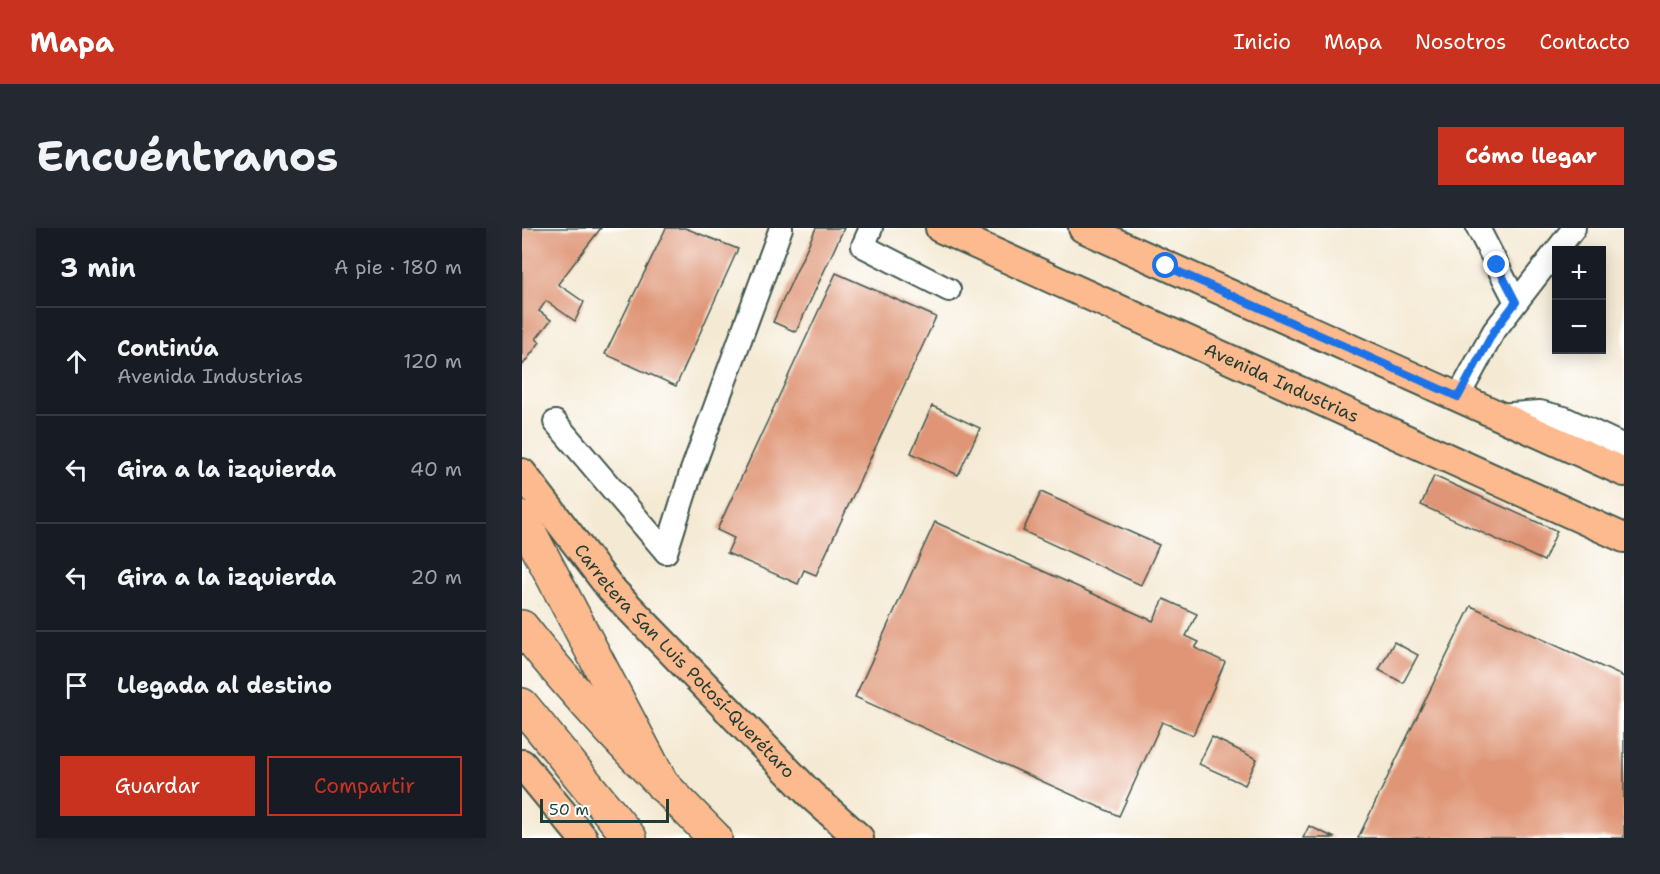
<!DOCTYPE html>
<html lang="es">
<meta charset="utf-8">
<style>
body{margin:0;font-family:"Shantell Sans",sans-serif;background:#242831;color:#f1f3f6}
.controls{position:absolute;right:18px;top:18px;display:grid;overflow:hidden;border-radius:0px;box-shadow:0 3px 15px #0003}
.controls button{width:54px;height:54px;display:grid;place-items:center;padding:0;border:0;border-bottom:2px solid #363941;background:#171b24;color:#f1f3f6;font:30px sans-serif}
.scale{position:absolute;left:18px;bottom:15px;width:129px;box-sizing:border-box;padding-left:6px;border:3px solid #1f3d34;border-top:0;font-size:16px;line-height:21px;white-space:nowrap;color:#1f3d34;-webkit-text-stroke:4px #fff;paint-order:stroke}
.stop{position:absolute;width:18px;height:18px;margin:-14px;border:4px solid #1a73e8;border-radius:50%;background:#fff}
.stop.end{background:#1a73e8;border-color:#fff;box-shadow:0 2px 6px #0008}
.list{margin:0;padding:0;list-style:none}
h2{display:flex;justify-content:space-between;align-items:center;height:78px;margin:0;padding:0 24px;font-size:26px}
h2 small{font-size:20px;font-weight:400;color:#9ea1a6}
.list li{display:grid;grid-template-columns:39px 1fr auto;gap:18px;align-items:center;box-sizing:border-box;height:108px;padding:0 24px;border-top:2px solid #363941}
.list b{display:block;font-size:22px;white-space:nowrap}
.list p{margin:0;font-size:20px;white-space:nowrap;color:#9ea1a6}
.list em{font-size:20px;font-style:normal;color:#9ea1a6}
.actions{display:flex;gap:12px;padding:18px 24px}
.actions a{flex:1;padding:14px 0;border:2px solid #c8321e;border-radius:0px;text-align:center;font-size:21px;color:#c8321e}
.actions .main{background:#c8321e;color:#fff}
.icon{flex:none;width:33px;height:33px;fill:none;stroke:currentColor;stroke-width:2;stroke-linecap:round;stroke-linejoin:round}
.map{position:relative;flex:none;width:1102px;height:610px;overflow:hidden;border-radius:0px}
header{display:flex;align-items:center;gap:36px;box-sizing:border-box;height:84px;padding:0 30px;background:#c8321e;color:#fff}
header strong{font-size:28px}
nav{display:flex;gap:33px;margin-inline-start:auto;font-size:21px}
.intro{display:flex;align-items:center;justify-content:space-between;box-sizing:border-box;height:144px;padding:0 36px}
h1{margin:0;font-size:42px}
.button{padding:15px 27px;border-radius:0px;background:#c8321e;color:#fff;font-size:21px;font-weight:700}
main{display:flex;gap:36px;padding:0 36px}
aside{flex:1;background:#171b24;border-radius:0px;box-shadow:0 3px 15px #0003}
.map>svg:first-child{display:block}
</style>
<header>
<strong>Mapa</strong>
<nav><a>Inicio</a><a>Mapa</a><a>Nosotros</a><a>Contacto</a></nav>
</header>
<div class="intro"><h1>Encuéntranos</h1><a class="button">Cómo llegar</a></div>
<main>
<aside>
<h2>3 min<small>A pie · 180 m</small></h2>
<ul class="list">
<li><svg class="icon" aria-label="ahead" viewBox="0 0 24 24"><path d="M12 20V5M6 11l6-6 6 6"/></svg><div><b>Continúa</b><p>Avenida Industrias</p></div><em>120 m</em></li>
<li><svg class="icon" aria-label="left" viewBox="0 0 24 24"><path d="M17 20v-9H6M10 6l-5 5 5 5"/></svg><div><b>Gira a la izquierda</b></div><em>40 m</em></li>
<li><svg class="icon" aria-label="left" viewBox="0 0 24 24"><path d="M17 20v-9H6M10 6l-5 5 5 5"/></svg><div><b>Gira a la izquierda</b></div><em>20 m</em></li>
<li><svg class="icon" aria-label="arrive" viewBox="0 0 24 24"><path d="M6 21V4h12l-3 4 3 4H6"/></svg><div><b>Llegada al destino</b></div></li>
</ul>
<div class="actions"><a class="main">Guardar</a><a>Compartir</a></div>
</aside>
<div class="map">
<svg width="1102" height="610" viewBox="0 0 1102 610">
<rect width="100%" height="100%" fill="#fff"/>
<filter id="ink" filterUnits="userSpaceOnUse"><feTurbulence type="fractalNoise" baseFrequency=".0167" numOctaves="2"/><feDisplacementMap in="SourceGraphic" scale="12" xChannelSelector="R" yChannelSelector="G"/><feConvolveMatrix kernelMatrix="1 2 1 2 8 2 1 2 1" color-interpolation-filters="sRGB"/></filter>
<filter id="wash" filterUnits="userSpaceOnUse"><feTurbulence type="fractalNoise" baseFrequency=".008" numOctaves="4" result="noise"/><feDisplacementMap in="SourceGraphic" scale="24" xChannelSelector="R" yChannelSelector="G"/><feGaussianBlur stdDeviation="1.35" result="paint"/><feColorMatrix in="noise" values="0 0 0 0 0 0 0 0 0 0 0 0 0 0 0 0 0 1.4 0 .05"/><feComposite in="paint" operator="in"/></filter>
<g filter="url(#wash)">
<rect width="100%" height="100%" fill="#f4e9d3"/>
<g id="blocks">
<g fill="#df9576">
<path d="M0 0H79L36 56 62 74 53 93 24 73 17 83 29 92 14 111 18 114 0 138Z"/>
<path d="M144 0H163L216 21 154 158 83 126Z"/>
<path d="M294 0H322L274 104 251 94Z"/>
<path d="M314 45 414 89 294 347 282 342 276 356 205 325 212 310 195 302Z"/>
<path d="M410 178 458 200 436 247 389 225Z"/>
<path d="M912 248 1035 303 1022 333 899 277Z"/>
<path d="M519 264 637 317 619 357 501 303Z"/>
<path d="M413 294 631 393 642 371 675 386 664 408 677 414 673 420 703 434 671 507 640 494 597 588 333 469Z"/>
<path d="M949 378 1102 449V610H836Z"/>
<path d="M872 414 896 427 881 455 857 442Z"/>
<path d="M690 509 735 531 723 557 677 536Z"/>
<path d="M787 598 813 610H781Z"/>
</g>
</g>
</g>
<g filter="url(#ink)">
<use href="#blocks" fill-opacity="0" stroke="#3f574c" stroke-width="1.5"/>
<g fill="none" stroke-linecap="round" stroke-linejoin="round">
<g stroke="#3f574c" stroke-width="26">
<g id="minor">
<path d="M349 0 341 18 427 62"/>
<path d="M956 0 994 74"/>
<path d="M936 169 972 103 1052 0"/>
<path d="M975 187 1018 184 1042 190 1102 218"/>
<path d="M33 194 144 324"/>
<path d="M144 324 169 245 259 0"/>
</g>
</g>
<g stroke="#3f574c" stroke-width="32">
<g id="major">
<path id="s1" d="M418 0 1102 310"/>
<path d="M561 0 1102 244"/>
<path id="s2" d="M0 245 89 361 289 567 337 610"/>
<path d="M0 536 61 610"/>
</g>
</g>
<g stroke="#3f574c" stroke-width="36">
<g id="highway">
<path d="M0 290 141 558"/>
<path d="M0 399C58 474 126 542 193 610"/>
<path d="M0 477 108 610"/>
</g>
</g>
<use href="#minor" stroke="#fff" stroke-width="22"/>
<use href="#major" stroke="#fcba8e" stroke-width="28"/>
<use href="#highway" stroke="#fcba8e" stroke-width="33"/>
</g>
</g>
<g fill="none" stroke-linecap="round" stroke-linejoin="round" filter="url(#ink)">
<path stroke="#1a73e8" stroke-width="8" d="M644 38 936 169 972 103 994 74 975 37"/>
</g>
<g text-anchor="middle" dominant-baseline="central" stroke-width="5" stroke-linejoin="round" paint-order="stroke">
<g font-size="18" fill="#1f3d34" stroke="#fff">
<text stroke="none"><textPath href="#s1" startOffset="375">Avenida Industrias</textPath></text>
<text stroke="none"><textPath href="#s2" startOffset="249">Carretera San Luis Potosí-Querétaro</textPath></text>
</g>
</g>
</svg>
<div class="controls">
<button>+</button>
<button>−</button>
</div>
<div class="scale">50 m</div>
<div class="stop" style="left:644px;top:38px"></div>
<div class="stop end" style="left:975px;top:37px"></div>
</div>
</main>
